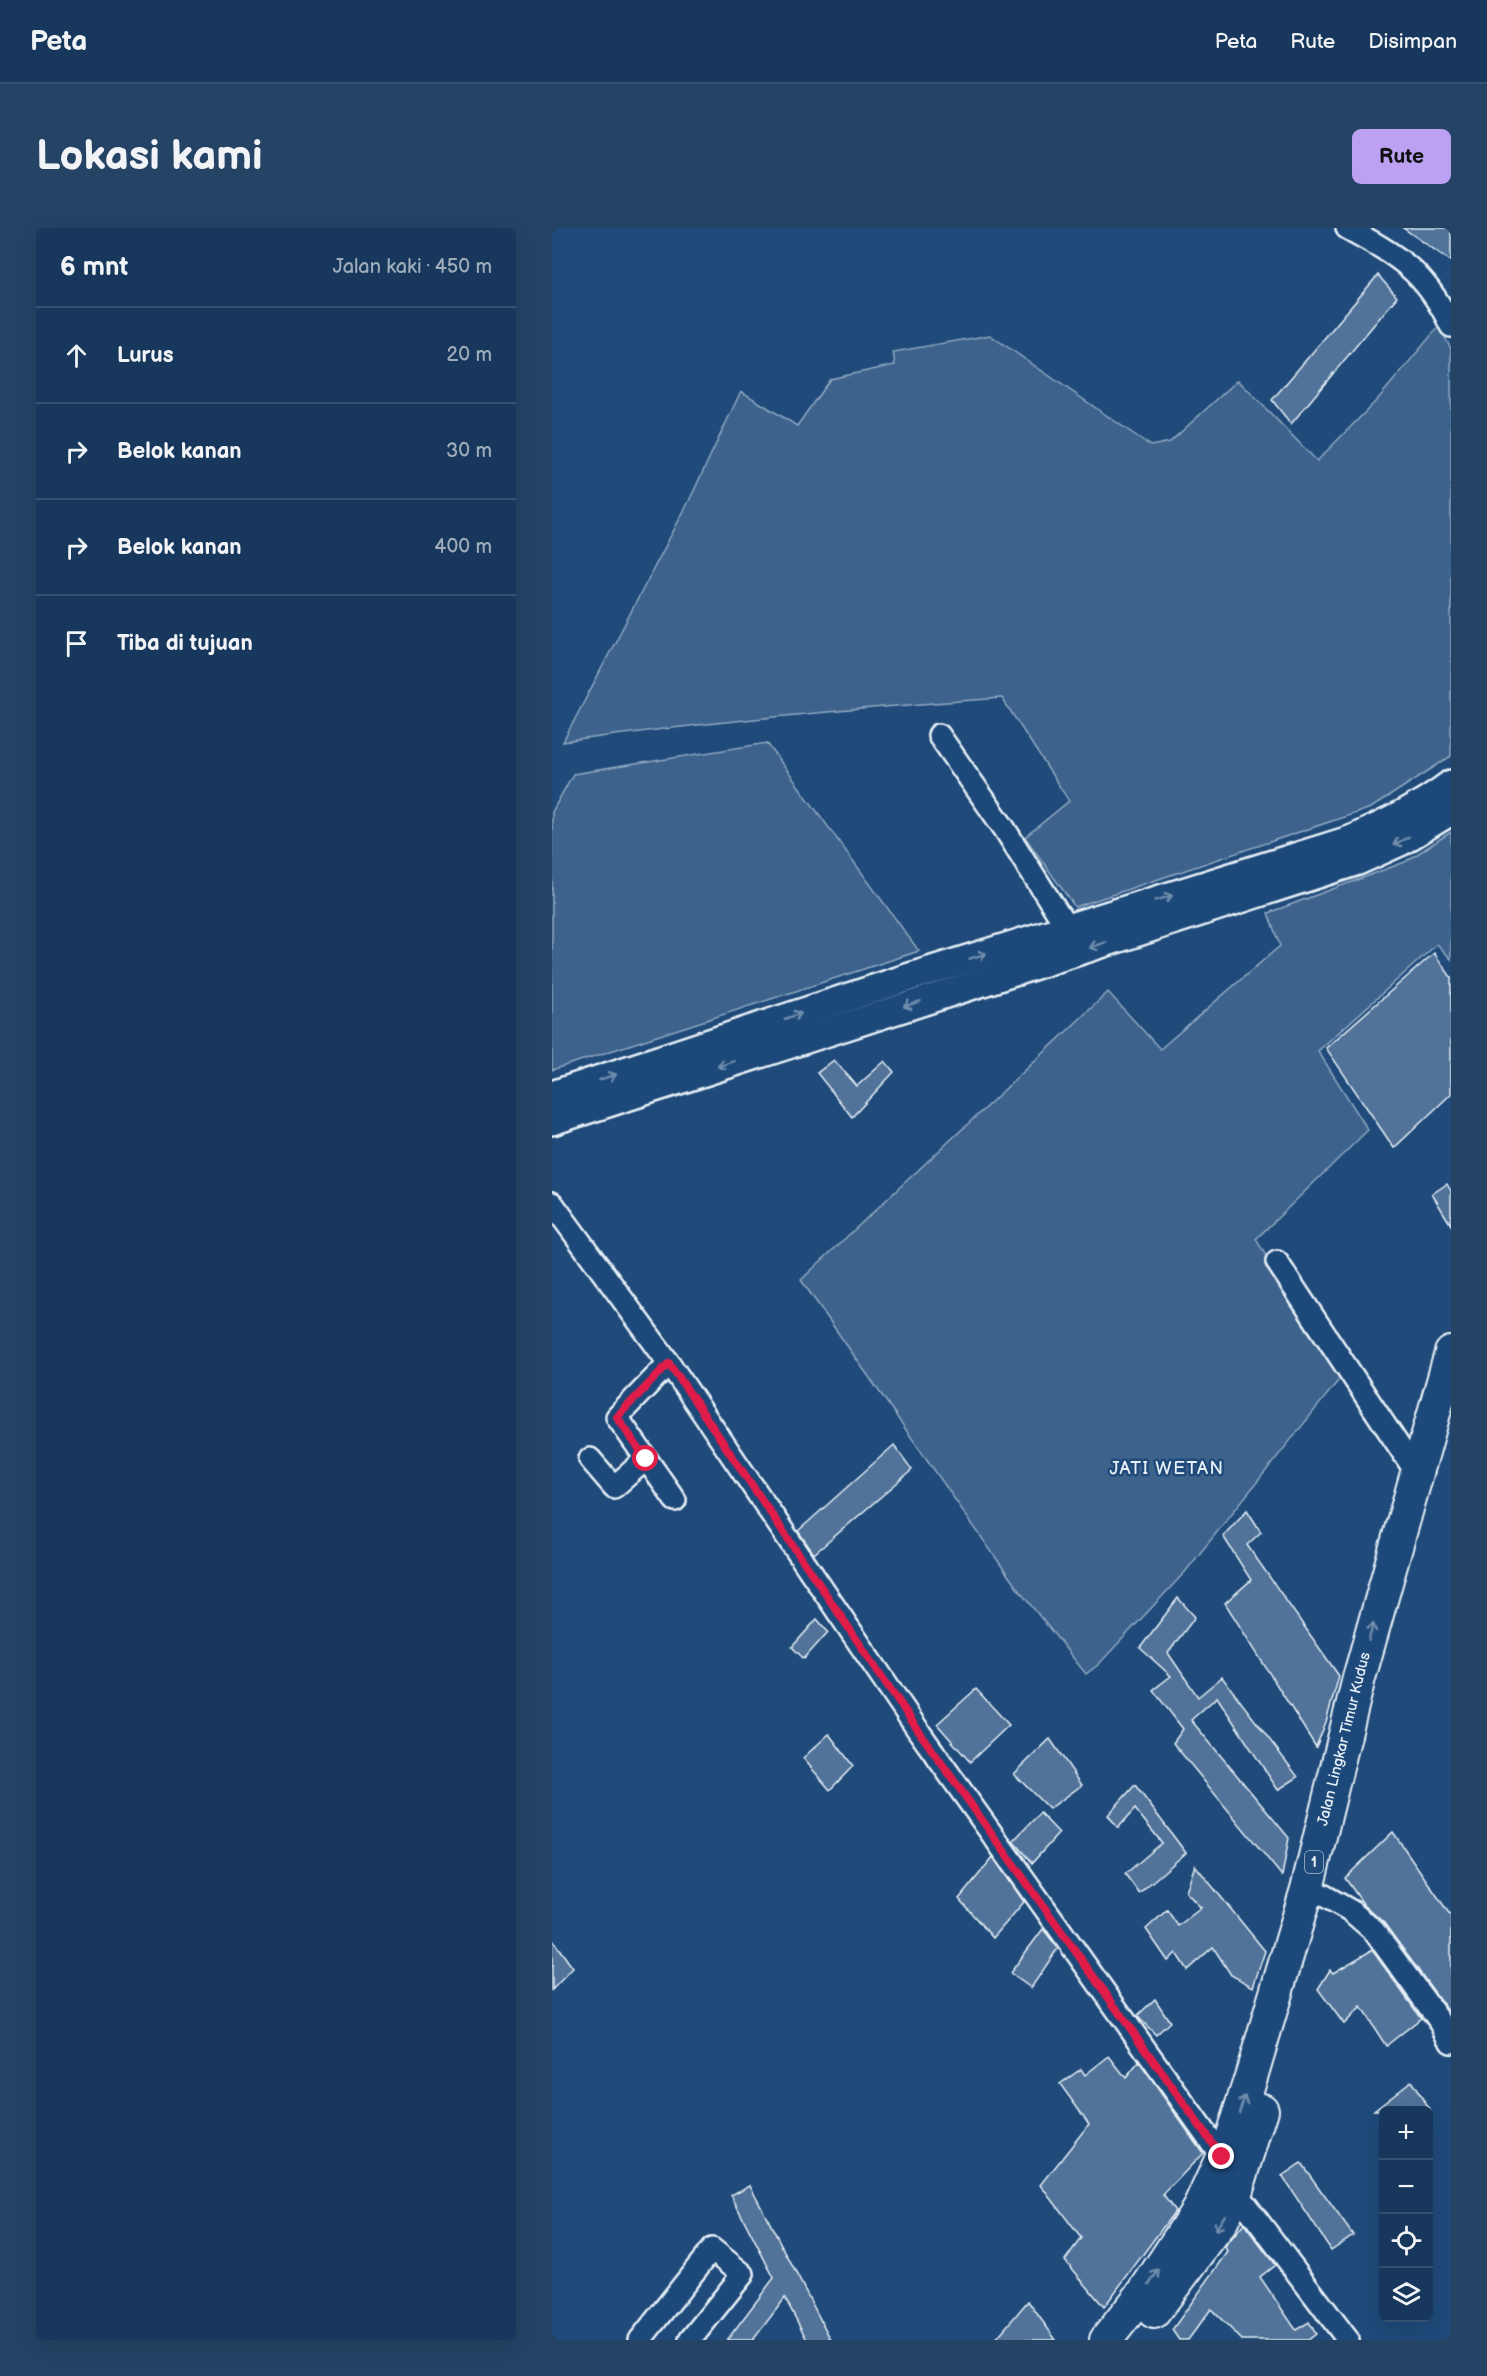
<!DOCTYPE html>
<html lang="id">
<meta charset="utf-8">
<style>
body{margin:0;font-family:"Balsamiq Sans",sans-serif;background:#244365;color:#f1f3f6}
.controls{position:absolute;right:18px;bottom:18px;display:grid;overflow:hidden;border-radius:9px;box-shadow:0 6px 24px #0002}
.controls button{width:54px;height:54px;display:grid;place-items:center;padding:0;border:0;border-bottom:2px solid #365272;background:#17385c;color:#f1f3f6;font:30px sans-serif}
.stop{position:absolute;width:18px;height:18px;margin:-14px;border:4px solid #e11d48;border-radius:50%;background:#fff}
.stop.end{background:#e11d48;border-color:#fff;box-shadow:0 2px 6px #0008}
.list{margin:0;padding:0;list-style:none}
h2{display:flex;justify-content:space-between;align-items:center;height:78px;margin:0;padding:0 24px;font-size:26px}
h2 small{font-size:20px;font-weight:400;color:#9eacbb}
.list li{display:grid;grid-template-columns:39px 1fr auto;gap:18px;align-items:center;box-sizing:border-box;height:96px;padding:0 24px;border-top:2px solid #365272}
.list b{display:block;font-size:22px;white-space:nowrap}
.list em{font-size:20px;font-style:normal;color:#9eacbb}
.icon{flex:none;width:33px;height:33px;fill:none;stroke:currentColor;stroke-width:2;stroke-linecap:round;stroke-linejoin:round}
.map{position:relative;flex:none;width:899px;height:2112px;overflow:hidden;border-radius:9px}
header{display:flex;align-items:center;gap:36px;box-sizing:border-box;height:84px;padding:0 30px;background:#17385c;border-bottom:2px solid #365272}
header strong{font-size:28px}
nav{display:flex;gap:33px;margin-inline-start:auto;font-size:21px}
.intro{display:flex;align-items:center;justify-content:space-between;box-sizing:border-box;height:144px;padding:0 36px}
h1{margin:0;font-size:42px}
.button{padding:15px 27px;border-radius:9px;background:#bca0f2;color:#111;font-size:21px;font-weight:700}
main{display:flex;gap:36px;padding:0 36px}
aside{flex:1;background:#17385c;border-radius:9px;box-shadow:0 6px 24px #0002}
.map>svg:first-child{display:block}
</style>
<header>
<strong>Peta</strong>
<nav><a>Peta</a><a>Rute</a><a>Disimpan</a></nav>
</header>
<div class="intro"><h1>Lokasi kami</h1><a class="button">Rute</a></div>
<main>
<aside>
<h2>6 mnt<small>Jalan kaki · 450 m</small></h2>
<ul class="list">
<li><svg class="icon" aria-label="ahead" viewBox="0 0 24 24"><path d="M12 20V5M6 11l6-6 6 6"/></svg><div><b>Lurus</b></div><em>20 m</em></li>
<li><svg class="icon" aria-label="right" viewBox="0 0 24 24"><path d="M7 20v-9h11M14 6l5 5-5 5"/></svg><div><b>Belok kanan</b></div><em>30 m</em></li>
<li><svg class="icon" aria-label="right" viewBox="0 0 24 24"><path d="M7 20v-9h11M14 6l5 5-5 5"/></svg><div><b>Belok kanan</b></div><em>400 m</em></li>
<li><svg class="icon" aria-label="arrive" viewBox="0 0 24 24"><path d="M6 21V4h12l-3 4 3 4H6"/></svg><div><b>Tiba di tujuan</b></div></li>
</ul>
</aside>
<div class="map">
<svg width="899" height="2112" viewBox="0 0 899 2112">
<rect width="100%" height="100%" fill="#1f4a7a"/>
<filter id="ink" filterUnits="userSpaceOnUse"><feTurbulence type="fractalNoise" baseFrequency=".0167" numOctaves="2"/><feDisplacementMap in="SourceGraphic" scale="12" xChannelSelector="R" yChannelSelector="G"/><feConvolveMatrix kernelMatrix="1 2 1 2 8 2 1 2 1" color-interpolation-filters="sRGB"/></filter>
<g filter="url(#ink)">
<g fill="#3c628c" stroke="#92aac2" stroke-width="1.5">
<path d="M887 98 899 121V528L819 580 523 679 473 609 517 573 450 470C304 480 156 494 11 514L137 273 189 163 245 198 278 151 343 137 341 124 438 107 599 218 618 214 686 152 765 233 826 171Z"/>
<path d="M215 515 367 723 0 842V584L21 546Z"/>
<path d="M899 604V731L885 716 766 823 816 902 704 1011 748 1086 790 1148 633 1344 546 1437 534 1446 465 1360 249 1052C351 955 455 861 556 764L608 821 728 718 716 685 853 634Z"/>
</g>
<g fill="#517399" stroke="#e8f1f8" stroke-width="1.5">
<path d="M851 0H899V33Z"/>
<path d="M826 47 845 69 739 196 720 172Z"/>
<path d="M882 725 899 749V866L842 920 774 820Z"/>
<path d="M282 832 305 858 333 833 342 844 300 889 265 845Z"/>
<path d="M895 956 899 963V997L880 966Z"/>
<path d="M342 1217 360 1242 262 1326 246 1303Z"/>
<path d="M695 1282 709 1304 695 1317 787 1448 774 1494 764 1519 673 1375 699 1352 671 1308Z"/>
<path d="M626 1370 643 1389 616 1425 646 1469 670 1449 746 1549 726 1562 665 1469 639 1492 737 1610 730 1648 621 1515 631 1501 601 1462 619 1448 588 1420Z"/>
<path d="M265 1391 276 1404 252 1431 240 1419Z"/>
<path d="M424 1461 457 1497 418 1534 385 1496Z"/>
<path d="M277 1506 301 1538 278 1562 251 1530Z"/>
<path d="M498 1511 530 1557 497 1581 462 1546Z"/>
<path d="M583 1557 634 1625 587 1665 573 1646 610 1615 583 1581 566 1600 556 1587Z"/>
<path d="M488 1585 507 1605 480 1635 461 1613Z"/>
<path d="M841 1604 899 1688V1787L832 1695 812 1677 793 1650Z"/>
<path d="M441 1629 472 1674 441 1710 407 1671Z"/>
<path d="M643 1637 713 1723 701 1759 679 1747 661 1719 635 1742 624 1725 616 1733 594 1701 615 1682 626 1698 649 1680 634 1664Z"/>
<path d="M491 1701 506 1720 479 1760 458 1745Z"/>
<path d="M0 1711 21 1740 0 1762Z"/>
<path d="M820 1722 869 1790 834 1818 809 1779 792 1796 766 1761 778 1742 781 1745Z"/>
<path d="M603 1771 618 1794 604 1807 585 1788Z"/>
<path d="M557 1828 574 1850 587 1834 651 1925 611 1967 623 1983 552 2079 513 2032 529 2010 489 1957 537 1896 508 1856 529 1841 533 1847Z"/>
<path d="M859 1853 878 1882H822Z"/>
<path d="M749 1935 801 2007 779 2022 730 1948Z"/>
<path d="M198 1957 279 2112H255L233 2070 201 2112H175L222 2050 179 1967Z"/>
<path d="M692 1996 723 2037 708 2049 744 2102 757 2094 764 2106 756 2112H690L659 2081 636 2112H627L620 2102 676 2024 673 2019Z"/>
<path d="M476 2073 504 2112H443Z"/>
</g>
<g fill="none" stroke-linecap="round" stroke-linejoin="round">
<g stroke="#e8f1f8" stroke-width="26">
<g id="minor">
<path d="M795 0C846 28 873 43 899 98"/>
<path d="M387 507 452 600 515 700"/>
<path d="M0 975 117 1135 368 1505 670 1929"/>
<path d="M725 1034 864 1244"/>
<path d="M117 1135 65 1189 123 1272"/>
<path d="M38 1231 62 1259 94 1231"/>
<path d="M771 1667 799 1683 822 1703 889 1795 899 1814"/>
<path d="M684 1964 796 2112"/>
<path d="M88 2112 160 2021 191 2046 138 2112"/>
</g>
</g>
<g stroke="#e8f1f8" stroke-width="32">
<g id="major">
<path d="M0 867 358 749 798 612C834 596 867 580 899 556"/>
<path d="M0 893 806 633 848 614 899 583"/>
</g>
</g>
<g stroke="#e8f1f8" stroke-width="36">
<g id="highway">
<path d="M602 2084 669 1995 684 1964 710 1882"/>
<path d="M554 2112 592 2064 647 1980 679 1910 699 1849 755 1661 807 1450 899 1125"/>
</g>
</g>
<use href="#minor" stroke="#1f4a7a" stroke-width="21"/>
<use href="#major" stroke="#1f4a7a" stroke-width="27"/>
<use href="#highway" stroke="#1f4a7a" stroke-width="32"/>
</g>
<defs><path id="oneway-shaft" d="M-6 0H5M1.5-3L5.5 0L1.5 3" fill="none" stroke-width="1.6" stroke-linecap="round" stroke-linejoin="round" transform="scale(1.5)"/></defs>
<g stroke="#6f8dac">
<use href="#oneway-shaft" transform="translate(849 613) rotate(152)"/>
<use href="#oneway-shaft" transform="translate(612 670) rotate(-17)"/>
<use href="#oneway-shaft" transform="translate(546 717) rotate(162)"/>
<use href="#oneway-shaft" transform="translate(426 728) rotate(-17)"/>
<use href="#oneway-shaft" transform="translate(360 776) rotate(162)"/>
<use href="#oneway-shaft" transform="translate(241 788) rotate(-19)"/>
<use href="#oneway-shaft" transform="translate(174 836) rotate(162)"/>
<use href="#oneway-shaft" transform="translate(56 849) rotate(-18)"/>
<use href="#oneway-shaft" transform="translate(819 1404) rotate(-74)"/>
<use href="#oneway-shaft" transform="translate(690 1876) rotate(-71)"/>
<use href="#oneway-shaft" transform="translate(668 1995) rotate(122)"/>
<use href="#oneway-shaft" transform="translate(602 2049) rotate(-57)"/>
</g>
</g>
<g fill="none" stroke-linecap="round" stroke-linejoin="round" filter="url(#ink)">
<path stroke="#e11d48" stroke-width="8" d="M94 1231 65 1189 117 1135 368 1505 670 1929"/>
</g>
<g text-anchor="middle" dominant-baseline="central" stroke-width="5" stroke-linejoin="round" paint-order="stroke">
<rect fill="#1f4a7a" stroke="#acbfd2" stroke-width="1.5" x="753" y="1623" width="18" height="22" rx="4.5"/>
<g font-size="14" font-weight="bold" fill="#e8f1f8">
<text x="762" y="1634">1</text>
</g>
<g font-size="15" fill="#e8f1f8" stroke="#1f4a7a">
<text transform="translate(792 1511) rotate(-76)">Jalan Lingkar Timur Kudus</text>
</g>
<g font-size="18" letter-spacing="1.5" fill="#e8f1f8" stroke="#1f4a7a">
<text x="615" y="1240">JATI WETAN</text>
</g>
</g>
</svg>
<div class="controls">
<button>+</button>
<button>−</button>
<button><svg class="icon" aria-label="locate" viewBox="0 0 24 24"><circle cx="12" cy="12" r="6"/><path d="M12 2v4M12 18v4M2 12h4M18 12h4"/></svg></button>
<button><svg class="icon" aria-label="layers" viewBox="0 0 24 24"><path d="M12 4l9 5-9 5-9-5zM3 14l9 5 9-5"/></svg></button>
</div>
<div class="stop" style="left:94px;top:1231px"></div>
<div class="stop end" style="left:670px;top:1929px"></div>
</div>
</main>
